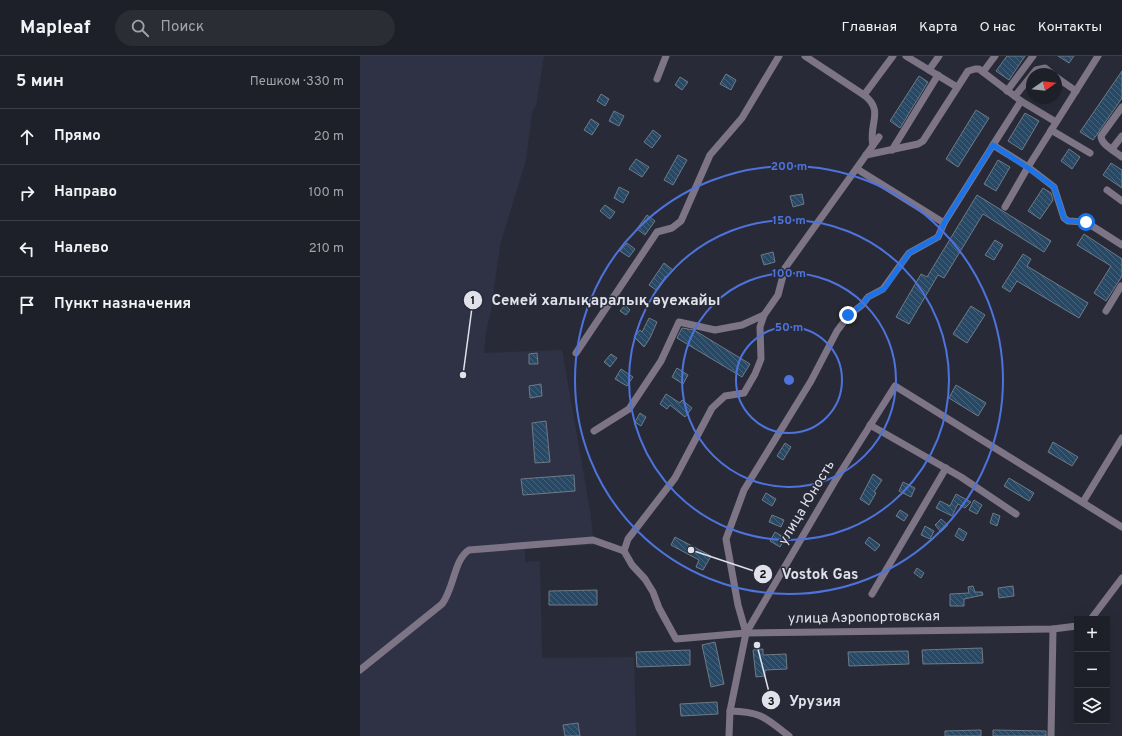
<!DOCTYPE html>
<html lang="ru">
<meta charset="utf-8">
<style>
body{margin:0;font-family:Overpass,sans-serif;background:#2b2d35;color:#f1f3f6}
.controls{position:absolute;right:12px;bottom:12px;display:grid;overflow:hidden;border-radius:0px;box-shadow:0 4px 16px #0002}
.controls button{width:36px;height:36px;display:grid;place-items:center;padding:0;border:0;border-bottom:1px solid #3c3e46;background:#1e2029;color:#f1f3f6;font:20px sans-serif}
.compass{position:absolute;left:666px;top:12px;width:36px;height:36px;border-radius:50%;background:#1e2029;box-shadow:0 4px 16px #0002;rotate:76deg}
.stop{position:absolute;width:12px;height:12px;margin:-9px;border:3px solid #1a73e8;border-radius:50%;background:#fff}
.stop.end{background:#1a73e8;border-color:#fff;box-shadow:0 1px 4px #0008}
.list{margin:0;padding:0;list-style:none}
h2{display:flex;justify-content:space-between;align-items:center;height:52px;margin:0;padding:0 16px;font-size:17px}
h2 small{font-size:13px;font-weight:400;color:#a1a3a8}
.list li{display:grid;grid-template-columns:26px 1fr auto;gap:12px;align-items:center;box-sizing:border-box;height:56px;padding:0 16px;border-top:1px solid #3c3e46}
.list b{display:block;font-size:15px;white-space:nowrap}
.list em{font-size:13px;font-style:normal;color:#a1a3a8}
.icon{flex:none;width:22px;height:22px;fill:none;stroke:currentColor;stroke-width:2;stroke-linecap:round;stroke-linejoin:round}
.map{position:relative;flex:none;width:762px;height:680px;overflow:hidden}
header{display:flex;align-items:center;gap:24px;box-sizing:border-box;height:56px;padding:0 20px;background:#1e2029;border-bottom:1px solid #3c3e46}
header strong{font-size:19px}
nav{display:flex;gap:22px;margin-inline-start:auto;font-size:14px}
.search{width:280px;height:36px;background:#2b2d35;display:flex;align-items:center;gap:10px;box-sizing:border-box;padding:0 14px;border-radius:22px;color:#a1a3a8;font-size:15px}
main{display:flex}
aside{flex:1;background:#1e2029}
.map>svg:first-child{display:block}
</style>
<header>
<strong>Mapleaf</strong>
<div class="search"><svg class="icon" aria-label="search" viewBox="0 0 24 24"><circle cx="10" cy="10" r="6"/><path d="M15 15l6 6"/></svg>Поиск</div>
<nav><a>Главная</a><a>Карта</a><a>О нас</a><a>Контакты</a></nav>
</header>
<main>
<aside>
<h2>5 мин<small>Пешком · 330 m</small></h2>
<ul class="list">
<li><svg class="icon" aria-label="ahead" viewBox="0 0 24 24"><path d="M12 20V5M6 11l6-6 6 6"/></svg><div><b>Прямо</b></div><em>20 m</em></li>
<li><svg class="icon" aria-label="right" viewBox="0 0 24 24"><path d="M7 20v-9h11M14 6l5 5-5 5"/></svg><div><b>Направо</b></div><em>100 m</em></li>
<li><svg class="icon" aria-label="left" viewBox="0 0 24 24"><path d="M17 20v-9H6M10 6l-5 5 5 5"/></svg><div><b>Налево</b></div><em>210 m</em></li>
<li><svg class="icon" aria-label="arrive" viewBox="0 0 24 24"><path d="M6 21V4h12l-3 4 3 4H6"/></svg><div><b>Пункт назначения</b></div></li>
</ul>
</aside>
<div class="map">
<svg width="762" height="680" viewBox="0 0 762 680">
<defs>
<pattern id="building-back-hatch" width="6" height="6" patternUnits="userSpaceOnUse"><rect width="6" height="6" fill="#284966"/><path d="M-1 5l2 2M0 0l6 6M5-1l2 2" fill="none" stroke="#47637c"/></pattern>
</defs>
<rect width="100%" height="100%" fill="#282b37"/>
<path fill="#2f3244" d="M0 0H184L176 50 172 56 166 104 140 189 131 255 126 275 124 297 202 294 230 454 234 489 165 492V506L180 505 182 602 274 601 276 680H0Z"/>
<g fill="url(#building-back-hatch)" stroke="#6e7a85">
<path d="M647 0H665L649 24 636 15Z"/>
<path d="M698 0H714L709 7Z"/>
<path d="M762 15V42L733 84 720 76Z"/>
<path d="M366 18 376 24 371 34 360 28Z"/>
<path d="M559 20 568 26 540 72 530 65Z"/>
<path d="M320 21 328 26 322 34 315 29Z"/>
<path d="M241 38 249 43 245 50 237 45Z"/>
<path d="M616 54 629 62 598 111 586 103Z"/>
<path d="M254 55 264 60 259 70 249 65Z"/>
<path d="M665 57 679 65 662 94 648 85Z"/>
<path d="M231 63 239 68 232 79 224 74Z"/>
<path d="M293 74 301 80 292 92 284 86Z"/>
<path d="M709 93 720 101 712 113 701 105Z"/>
<path d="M318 99 327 104 313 129 304 124Z"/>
<path d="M276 103 289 111 282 121 269 113Z"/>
<path d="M638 104 650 111 636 135 624 128Z"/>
<path d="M751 107 762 114V132L743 119Z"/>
<path d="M259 131 269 136 263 147 254 142Z"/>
<path d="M683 132 691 137 693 144 680 163 668 155Z"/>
<path d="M442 138 444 148 433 151 430 140Z"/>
<path d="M617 139 691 185 684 196 623 158 584 222 578 219 549 268 536 261 561 218 567 221Z"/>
<path d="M245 149 255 156 250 163 240 155Z"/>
<path d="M287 159 295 165 285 179 277 173Z"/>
<path d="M724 178 762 203V220L746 245 734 237 751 210 717 189Z"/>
<path d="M635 184 643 189 634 204 625 199Z"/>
<path d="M267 187 275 193 269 201 260 195Z"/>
<path d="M413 196 415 206 404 209 401 199Z"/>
<path d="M663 198 671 203 667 210 728 247 719 262 657 225 650 236 642 231Z"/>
<path d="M304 207 313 214 307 221 306 220 296 234 289 229Z"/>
<path d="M265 249 270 254 266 259 260 255Z"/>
<path d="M611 250 625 259 607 287 593 278Z"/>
<path d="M289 262 297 266 290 282 284 291 274 281 280 274 282 276Z"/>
<path d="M322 272 334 274 390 308 382 321 317 282Z"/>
<path d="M177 297 178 308H169V298Z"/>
<path d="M251 298 257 302 250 311 244 306Z"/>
<path d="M317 312 328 319 323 328 312 321Z"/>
<path d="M261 313 273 321 267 330 255 323Z"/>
<path d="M181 328 182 340 170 342 169 330Z"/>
<path d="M596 329 626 347 618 360 589 342Z"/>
<path d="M306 338 320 347 322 344 332 352 325 361 310 349 307 353 300 348Z"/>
<path d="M280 357 286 361 281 370 275 366Z"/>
<path d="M186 365 190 406 175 407 172 367Z"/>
<path d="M693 386 718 401 712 410 688 396Z"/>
<path d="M425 387 431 391 423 404 417 400Z"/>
<path d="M513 418 522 424 514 436 516 437 509 449 500 443Z"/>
<path d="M214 419 215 435 163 439 161 423Z"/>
<path d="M649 422 674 437 669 445 644 430Z"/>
<path d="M543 426 555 432 551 441 539 435Z"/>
<path d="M406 437 416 443 412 450 402 444Z"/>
<path d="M596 438 611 446 605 452 598 448 592 460 576 452 580 445 590 450Z"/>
<path d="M614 444 622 449 617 458 609 454Z"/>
<path d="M540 454 548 459 544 465 536 460Z"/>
<path d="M633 457 640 460 637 470 630 467Z"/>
<path d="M412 459 424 464 421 471 409 466Z"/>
<path d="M581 463 588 469 581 476 575 469Z"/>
<path d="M565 470 574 475 570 483 561 479Z"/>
<path d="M599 472 607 477 603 485 595 480Z"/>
<path d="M415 476 425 482 420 491 410 485Z"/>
<path d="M315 481 351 500 343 514 336 511 339 504 311 489Z"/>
<path d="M509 481 520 489 515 495 505 487Z"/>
<path d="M557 512 564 517 561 522 554 517Z"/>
<path d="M613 530 615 536H622L623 539 604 543V550H590V538L609 537 608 531Z"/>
<path d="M653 530 654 540 639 542 638 532Z"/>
<path d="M237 534V549H189V535Z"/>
<path d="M355 586 364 628 351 631 342 589Z"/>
<path d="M622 592 623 607 563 608 562 594Z"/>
<path d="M403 593V599L426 598 427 613 405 614V620L396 621 393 594Z"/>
<path d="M330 594V609L277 611 276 596Z"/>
<path d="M548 595 549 608 489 610 488 596Z"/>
<path d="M357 646 358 658 321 660 320 648Z"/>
<path d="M218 667 220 680H205L203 669Z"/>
<path d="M621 674V680H585V675Z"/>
<path d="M633 674 686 675V680H633Z"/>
</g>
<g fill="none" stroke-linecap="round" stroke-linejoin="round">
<g stroke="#7d7486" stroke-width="7">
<path d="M445 0 504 39"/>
<path d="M546 0 597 31"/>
<path d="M569 14 579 0"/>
<path d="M623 16 635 0"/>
<path d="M696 21 716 35"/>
<path d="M297 23 306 0"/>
<path d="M647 35 673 0"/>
<path d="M655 40 676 14 685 12 692 18"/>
<path d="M762 51 741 80C741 89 755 95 762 101"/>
<path d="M691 74 730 97"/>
<path d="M513 89C508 68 525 55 504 39L533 0"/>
<path d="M633 89 661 45"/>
<path d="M752 93 762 80"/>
<path d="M532 94 578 19"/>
<path d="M506 99 558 88 563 85 608 15 615 13H619L661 45 696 66"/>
<path d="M497 113 584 167"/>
<path d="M747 134 762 145"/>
<path d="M645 151 668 111 694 131 704 162 708 165 726 166 762 189"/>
<path d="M746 255 761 230"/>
<path d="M216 297 297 176 312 172 321 165 350 99 382 62 419 0"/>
<path d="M510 369 601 421 656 458"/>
<path d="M234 375 269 353 301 305 319 266 355 274 382 269 404 259"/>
<path d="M723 446 762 382"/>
<path d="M264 495 268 483 315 422 352 352 365 340 384 337 395 318 401 303 400 271 404 259 418 239 425 212 519 81"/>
<path d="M512 538 586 412"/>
<path d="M731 563 762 522"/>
<path d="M386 577 475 425 535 330 762 471"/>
<path d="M0 614 82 548C94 533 94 503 109 494L233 484 264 495 272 509 285 523 293 536 299 552 316 583 386 577 693 573 717 570"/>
<path d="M370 655C402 656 404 661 429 680"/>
<path d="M369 680 370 655 386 577 378 549 366 483 384 434 451 325 477 275 489 259 502 249 508 241 523 233 549 197 578 181 584 167 633 89 668 111 738 0"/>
<path d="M691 680 693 573"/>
</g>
</g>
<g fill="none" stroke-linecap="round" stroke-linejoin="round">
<path stroke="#1a73e8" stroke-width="5" d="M488 259 502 249 508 241 524 233 549 197 578 181 584 167 633 89 668 112 694 131 704 162 708 165 726 166"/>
</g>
<g fill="none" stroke="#4e73dc" stroke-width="2">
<circle cx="429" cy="324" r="53"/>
<circle cx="429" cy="324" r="107"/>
<circle cx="429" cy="324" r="160"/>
<circle cx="429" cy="324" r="214"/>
</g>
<g text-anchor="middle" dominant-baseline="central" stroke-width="3" stroke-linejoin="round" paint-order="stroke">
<g font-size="14" fill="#e0e1ea" stroke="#282b37">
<text transform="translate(447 447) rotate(-59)">улица Юность</text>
<text transform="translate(504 562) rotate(-1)">улица Аэропортовская</text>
</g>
</g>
<circle cx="429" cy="324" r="6" fill="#4e73dc" stroke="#282b37" stroke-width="2"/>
<g font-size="12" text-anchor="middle" font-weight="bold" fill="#4e73dc" stroke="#282b37" stroke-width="3" stroke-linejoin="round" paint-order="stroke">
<text x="429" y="114">200 m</text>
<text x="429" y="168">150 m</text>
<text x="429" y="221">100 m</text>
<text x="429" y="275">50 m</text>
</g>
<path fill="none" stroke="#e0e1ea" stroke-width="1.5" d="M103 319L113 244M331 494L403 518M397 589L411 644"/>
<g fill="#e0e1ea" stroke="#282b37" stroke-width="1.5">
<circle cx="103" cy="319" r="4"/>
<circle cx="331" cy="494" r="4"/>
<circle cx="397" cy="589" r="4"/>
<circle cx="113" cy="244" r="10"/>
<circle cx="403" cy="518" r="10"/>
<circle cx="411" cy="644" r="10"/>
</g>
<g font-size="12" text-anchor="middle" font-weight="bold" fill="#111">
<text x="113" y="248">1</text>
<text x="403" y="522">2</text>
<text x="411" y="649">3</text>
</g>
<g font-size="15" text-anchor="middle" font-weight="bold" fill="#e0e1ea" stroke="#282b37" stroke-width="3" stroke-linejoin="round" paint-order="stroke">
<text x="246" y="249">Семей халықаралық әуежайы</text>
<text x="460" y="523">Vostok Gas</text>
<text x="455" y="650">Урузия</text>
</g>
</svg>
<div class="controls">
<button>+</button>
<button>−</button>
<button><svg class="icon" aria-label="layers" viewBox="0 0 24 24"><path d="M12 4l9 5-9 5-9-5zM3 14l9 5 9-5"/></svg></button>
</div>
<svg class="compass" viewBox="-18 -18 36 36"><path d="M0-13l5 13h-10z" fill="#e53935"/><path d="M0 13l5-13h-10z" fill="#a1a3a8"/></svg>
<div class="stop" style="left:726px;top:166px"></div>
<div class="stop end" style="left:488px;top:259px"></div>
</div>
</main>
